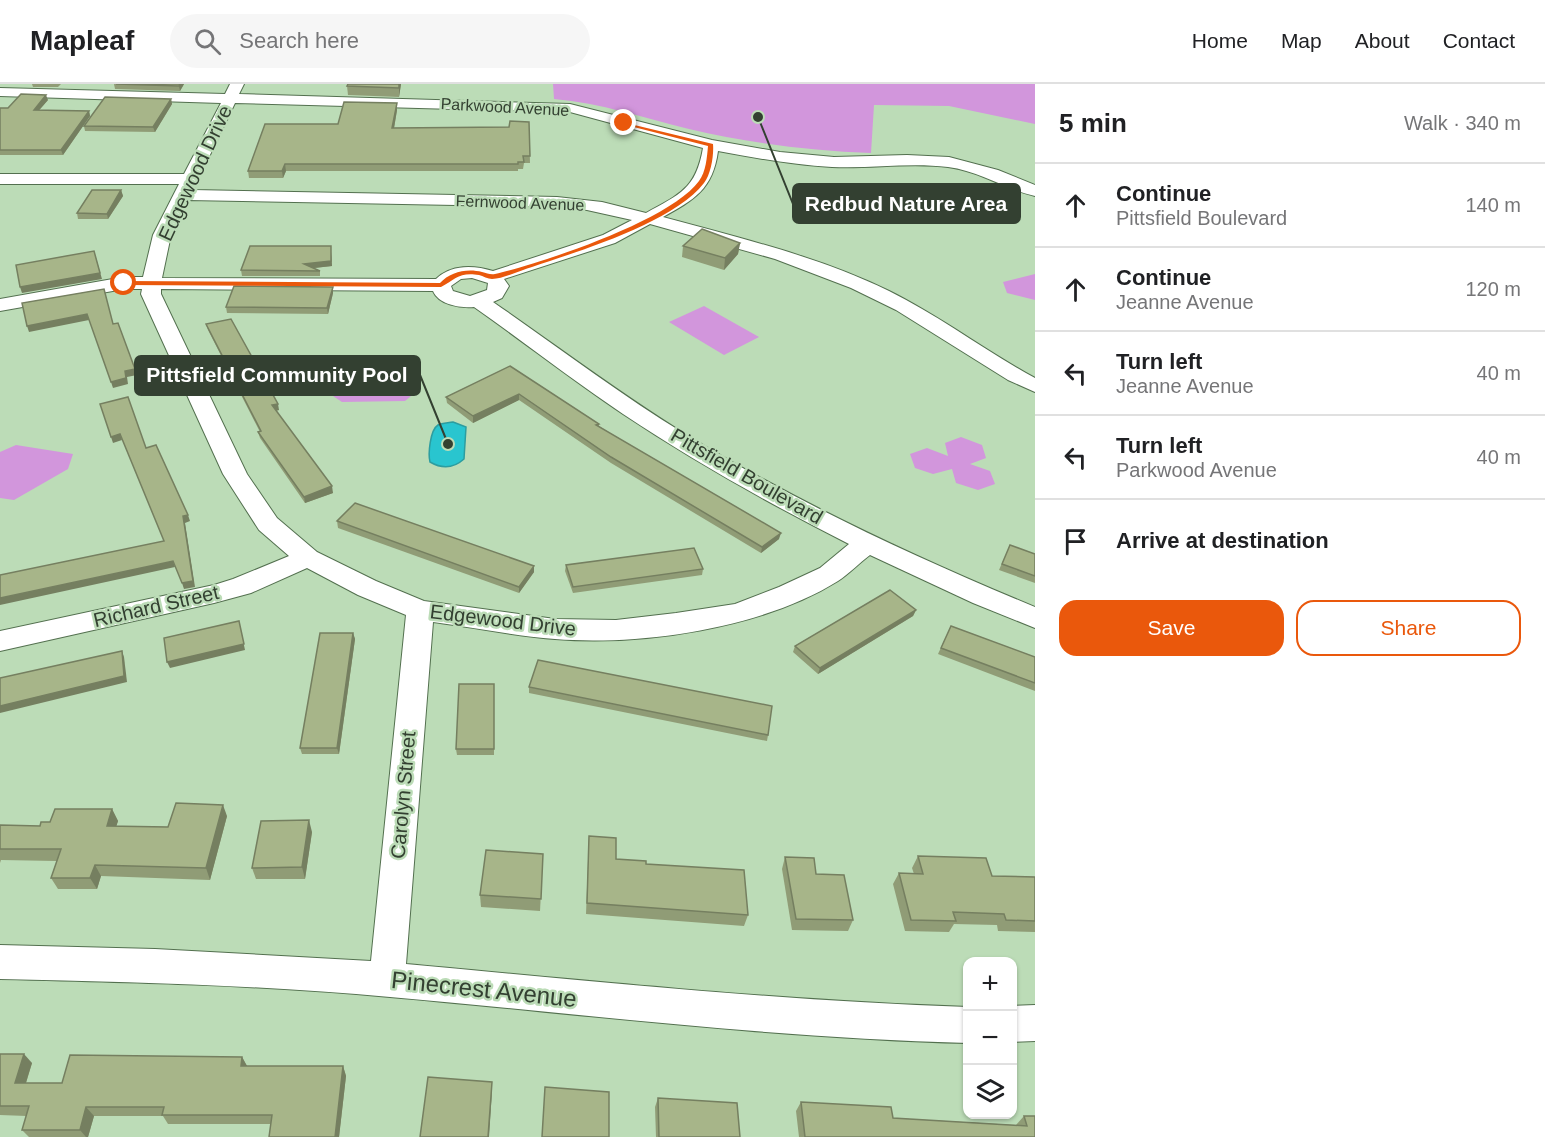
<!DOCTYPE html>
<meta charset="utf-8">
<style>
body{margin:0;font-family:Arial,sans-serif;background:#f6f6f6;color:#202124}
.controls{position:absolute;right:18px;bottom:18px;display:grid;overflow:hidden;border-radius:12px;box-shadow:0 2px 4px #0004}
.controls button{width:54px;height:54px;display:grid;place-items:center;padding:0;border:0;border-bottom:2px solid #e0e0e0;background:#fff;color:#202124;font:30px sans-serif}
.stop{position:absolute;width:18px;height:18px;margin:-14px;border:4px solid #ea580c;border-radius:50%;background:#fff}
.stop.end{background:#ea580c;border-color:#fff;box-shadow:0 2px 6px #0008}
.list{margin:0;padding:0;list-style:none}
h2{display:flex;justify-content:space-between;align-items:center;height:78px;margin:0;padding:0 24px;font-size:26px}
h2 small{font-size:20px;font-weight:400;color:#757577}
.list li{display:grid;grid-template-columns:39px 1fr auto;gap:18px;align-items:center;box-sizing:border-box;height:84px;padding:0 24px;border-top:2px solid #e0e0e0}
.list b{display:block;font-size:22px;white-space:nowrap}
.list p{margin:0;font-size:20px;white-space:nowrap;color:#757577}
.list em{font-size:20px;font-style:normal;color:#757577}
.actions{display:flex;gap:12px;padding:18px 24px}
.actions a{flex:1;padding:14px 0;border:2px solid #ea580c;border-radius:18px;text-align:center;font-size:21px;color:#ea580c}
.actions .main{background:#ea580c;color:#fff}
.icon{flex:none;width:33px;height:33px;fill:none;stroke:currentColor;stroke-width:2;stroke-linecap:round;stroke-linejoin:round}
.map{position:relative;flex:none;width:1035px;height:1053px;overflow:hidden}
header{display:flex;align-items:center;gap:36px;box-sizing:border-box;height:84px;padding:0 30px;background:#fff;border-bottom:2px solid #e0e0e0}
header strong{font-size:28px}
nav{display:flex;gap:33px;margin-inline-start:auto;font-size:21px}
.search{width:420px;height:54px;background:#f6f6f6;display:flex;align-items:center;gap:15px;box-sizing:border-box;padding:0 21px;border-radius:33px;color:#757577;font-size:22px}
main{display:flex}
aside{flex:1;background:#fff}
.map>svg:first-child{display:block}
</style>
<header>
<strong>Mapleaf</strong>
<div class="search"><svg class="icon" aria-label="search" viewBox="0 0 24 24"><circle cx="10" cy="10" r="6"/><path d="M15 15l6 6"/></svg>Search here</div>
<nav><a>Home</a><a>Map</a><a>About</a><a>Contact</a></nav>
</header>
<main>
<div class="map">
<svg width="1035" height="1053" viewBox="0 0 1035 1053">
<rect width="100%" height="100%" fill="#bcdcb7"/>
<g fill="#d296dc">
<path d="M553 0H1035V40L949 22 874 21 871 69C810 67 749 59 689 45 644 34 601 19 554 15Z"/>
<path d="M1035 190V216L1007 209 1003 198Z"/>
<path d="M704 222 759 253 724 271 669 238Z"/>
<path d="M396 278 416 308 405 317 342 318 330 310 366 279Z"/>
<path d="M961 353 982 361 986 374 970 380 990 387 995 400 978 406 956 399 952 385 933 390 915 384 910 370 927 364 948 372 945 359Z"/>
<path d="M16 361 73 370 68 385 14 416 0 414V368Z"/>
</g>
<path fill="#29c5cf" stroke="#2c9da0" stroke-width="1.5" d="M453 338 466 343 464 375C454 384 442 385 430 378 428 370 430 346 438 341 442 339 448 339 453 338Z"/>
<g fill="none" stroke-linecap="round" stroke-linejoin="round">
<g stroke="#53704f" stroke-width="2">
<g id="minor">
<path d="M230 0H244L239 10 570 20 712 56 780 68 834 73 907 71 949 73 998 86 1035 101V112C1005 105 979 87 948 83 909 78 871 85 832 83 794 81 756 74 718 67 713 105 694 116 663 133 739 154 818 172 889 207 940 232 985 267 1035 294V308L1008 296 896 226 851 204 775 175 650 140 615 159 504 195 509 202 502 214 493 218C557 262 618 309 685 350 796 418 914 473 1035 523V544L973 519 870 471C859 479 849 490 838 497 763 544 642 562 555 555 514 552 473 543 433 538L406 880C593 897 780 917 968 923V959C774 954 582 930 390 913 260 901 130 898 0 895V861L155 865 371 877 406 531 358 511 307 484 251 509 214 519 0 567V547L214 501 233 495 289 472 259 446 223 390 141 210 142 205H124L0 227V215L124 193H143L153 151 179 100H0V90H184L221 19 0 12V4L225 10ZM235 19 570 28 703 64C696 105 680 110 646 129L602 118 557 113 193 106ZM188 116 557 123 587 126 632 136 603 151 493 187C474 181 451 180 436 195L162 194 171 151ZM472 194 488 199 487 206 470 212 453 207 451 202 461 195ZM161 205 433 207C439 221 460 224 474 223 524 258 572 296 623 330 695 378 772 421 849 460L820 484 779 503 735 520 676 529 616 536 555 535 424 517 376 497 317 468 277 434 247 390 161 210Z"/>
<path d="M1035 921V957L1012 958V922Z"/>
</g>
</g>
<use href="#minor" fill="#fff" fill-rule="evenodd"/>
</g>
<g fill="#909c76">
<path d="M32 0H61L58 3H33Z"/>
<path d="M114 0H184L180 7 115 5Z"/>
<path d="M401 0 399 13 348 11 347 2Z"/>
<path d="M171 15 172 20 155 48 85 47 84 42Z"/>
<path d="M48 16 39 26 89 27 90 32 63 71H0V24H8Z"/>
<path d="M397 26 394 44 509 43 529 38 530 79H524L523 85H518V87H286L283 94H249L248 87 338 40Z"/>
<path d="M121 106 123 112 108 135H78L77 129Z"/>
<path d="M740 159 738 170 724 186 682 173 683 162Z"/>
<path d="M331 168 332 182 314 184 320 187V192H242L241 186Z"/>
<path d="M333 203V209L328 230 227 229 226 223Z"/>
<path d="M206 240 279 326 276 327 333 409 305 419 260 354 258 348H260L208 246Z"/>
<path d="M510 282 599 340V342L779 455 761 469 611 379 519 316 473 339 447 319 446 313Z"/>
<path d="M337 437 534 482V488L519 509 338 444Z"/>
<path d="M1010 461 1035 470V499L999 486Z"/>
<path d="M566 481 703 485 702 491 573 509 565 487Z"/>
<path d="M916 526 913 532 818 590 793 568 795 562Z"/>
<path d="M951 542 1035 573V607L938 570Z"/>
<path d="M353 549 355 555 339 670H302L300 664Z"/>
<path d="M494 600V671H457L456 665Z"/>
<path d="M529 603 768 651 767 657 529 609Z"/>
<path d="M112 725 118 737 116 742 168 743 227 732 210 796 101 792 97 805H58L51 794 57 777 1 776 0 779V741L40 742 50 738Z"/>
<path d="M312 748 305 795H256L252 784Z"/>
<path d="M589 752 616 775 646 780 748 831 744 842 586 830Z"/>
<path d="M543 770 540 827 481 823 480 811Z"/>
<path d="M918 772 992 792 1035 793V848L998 847 997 841 954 840 949 848 905 847 893 800 899 789 914 790 912 784Z"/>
<path d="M785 773 816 790 853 836 848 847 792 846 782 785Z"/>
<path d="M0 970 32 979 26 999H62L242 973 247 982H343L346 992 339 1053H269L271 1040H168L163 1032H94L88 1053H29L22 1046 27 1032 0 1031Z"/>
<path d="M658 1014 740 1053H656L655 1023Z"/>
<path d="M801 1018 893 1034 1016 1041 1024 1032 1035 1053H799L796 1027Z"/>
</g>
<g fill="#757f60">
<path d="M180 0H184L180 7 179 2Z"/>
<path d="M399 0H401L399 13Z"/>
<path d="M46 11 48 16 35 31 34 26Z"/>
<path d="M171 15 172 20 155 48 153 43Z"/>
<path d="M397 19V26L393 50 392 44Z"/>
<path d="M89 27 90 32 63 71 61 66Z"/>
<path d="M285 80 286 87 283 94 282 87Z"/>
<path d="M121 106 123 112 108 135 107 130Z"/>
<path d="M740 159 738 170 724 186 725 174Z"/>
<path d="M94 167 102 195 22 209 20 203Z"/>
<path d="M331 168 332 182 305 185 304 180Z"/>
<path d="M333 203V209L328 230 327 224Z"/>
<path d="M87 230 89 236 29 248 27 242Z"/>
<path d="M135 285 137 291 127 293 128 300 113 304 111 298 125 287Z"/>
<path d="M519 310V316L473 339V332Z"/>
<path d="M278 320 279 326 273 327 272 321Z"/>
<path d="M120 350 122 356 113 359 111 353Z"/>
<path d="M332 402 333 409 305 419 304 413Z"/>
<path d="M188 431 190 437 185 439 195 503 184 505 182 499 183 432Z"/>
<path d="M781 449 779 455 761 469 762 463Z"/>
<path d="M173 477 175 483 0 521V514Z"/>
<path d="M534 482V488L519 509V503Z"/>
<path d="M916 526 913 532 818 590 820 584Z"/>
<path d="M240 543 245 566 170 584 167 578Z"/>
<path d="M353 549 355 555 339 670 337 664Z"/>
<path d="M122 567 124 573 127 598 0 629V622Z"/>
<path d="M223 721 227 732 210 796 206 784Z"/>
<path d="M112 725 118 737 113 753 107 742Z"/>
<path d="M309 736 312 748 305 795 302 783Z"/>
<path d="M95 781 101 792 97 805 90 794Z"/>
<path d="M24 970 32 979 23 1008 15 999Z"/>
<path d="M242 973 247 982H241Z"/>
<path d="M343 982 346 992 339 1053H335Z"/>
<path d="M492 998V1007L489 1053H488Z"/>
<path d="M86 1023 94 1032 88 1053H86L80 1046Z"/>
</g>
<g fill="#a7b589" stroke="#757f60" stroke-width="1.5">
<path d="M116 0H180L179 2Z"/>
<path d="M348 0H399V4L347 2Z"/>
<path d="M21 10 46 11 34 26 89 27 61 66H0V24H8Z"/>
<path d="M105 13 171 15 153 43 84 42Z"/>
<path d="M344 18 397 19 392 44 509 43 510 37 529 38 530 72H523L524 78H518V80H285L282 87H248L265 40H338Z"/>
<path d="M92 106H121L107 130 77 129Z"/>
<path d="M702 145 740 159 725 174 683 162Z"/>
<path d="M250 162H331V177L304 180 320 187 241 186Z"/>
<path d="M94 167 100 189 20 203 16 181Z"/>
<path d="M234 202 333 203 327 224 226 223Z"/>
<path d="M104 205 113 240 118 239 135 285 125 287 126 294 111 298 87 230 27 242 22 219Z"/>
<path d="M231 235 278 320 272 321 332 402 304 413 258 348 261 347 206 240Z"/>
<path d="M510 282 599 340 596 341 781 449 762 463 611 373 519 310 473 332 446 313Z"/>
<path d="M128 313 146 364 156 361 188 431 183 432 193 497 182 499 173 477 0 514V491L164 457 120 350 111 353 100 320Z"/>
<path d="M355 419 534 482 519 503 337 437Z"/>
<path d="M1010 461 1035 470V492L1002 480Z"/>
<path d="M694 464 703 485 573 503 566 481Z"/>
<path d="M890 506 916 526 820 584 795 562Z"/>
<path d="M239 537 244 560 167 578 164 554Z"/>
<path d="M951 542 1035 573V599L941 564Z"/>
<path d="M320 549H353L337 664H300Z"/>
<path d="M122 567 124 592 0 622V594Z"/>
<path d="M538 576 772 622 768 651 529 603Z"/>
<path d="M459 600H494V665H456Z"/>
<path d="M176 719 223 721 206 784 95 781 90 794H51L61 765H0V741L40 742 41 738H50L55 725H112L107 742 168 743Z"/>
<path d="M309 736 302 783 252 784 261 737Z"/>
<path d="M589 752 616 754V775L646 777V780L744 786 748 831 587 819Z"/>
<path d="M486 766 543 770 541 815 480 811Z"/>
<path d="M918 772 986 774 992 792 1035 793V837L1006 836 1004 830 953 828 956 837 911 836 899 789 923 790Z"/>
<path d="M785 773 814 774 816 790 844 791 853 836 796 835Z"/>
<path d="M0 970H24L15 999H62L70 971 242 973 241 982H343L335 1053H269L272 1031H162L164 1023H86L80 1046H22L29 1022H0Z"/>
<path d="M428 993 492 998 488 1053H420Z"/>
<path d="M545 1003 609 1008V1053H542Z"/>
<path d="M658 1014 737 1019 740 1053H659Z"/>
<path d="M801 1018 891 1023 893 1034 1027 1042 1024 1032H1035V1053H805Z"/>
</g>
<path fill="#ea580c" d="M622 38 713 60C714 71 711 90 704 99 673 139 579 167 532 183 520 186 504 195 492 195 488 195 483 192 479 191 459 188 456 195 441 203L124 201 120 199 124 197 440 199C450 188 467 184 482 188 487 189 490 191 495 190 543 179 671 136 699 97 706 88 707 73 708 62L622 40Z"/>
<g text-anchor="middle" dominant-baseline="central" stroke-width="5" stroke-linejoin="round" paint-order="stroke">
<g font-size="16" fill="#334031" stroke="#bcdcb7">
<text transform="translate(505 23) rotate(3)">Parkwood Avenue</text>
<text transform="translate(520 119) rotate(2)">Fernwood Avenue</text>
</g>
<g font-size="20" fill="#334031" stroke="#bcdcb7">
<text transform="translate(195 89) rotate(-65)">Edgewood Drive</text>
<text transform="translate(747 392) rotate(30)">Pittsfield Boulevard</text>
<text transform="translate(156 522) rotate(-13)">Richard Street</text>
<text transform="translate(503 536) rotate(7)">Edgewood Drive</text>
<text transform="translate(403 711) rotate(-85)">Carolyn Street</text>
</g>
<g font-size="24" fill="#334031" stroke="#bcdcb7">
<text transform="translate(484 905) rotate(6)">Pinecrest Avenue</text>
</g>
</g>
<path fill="none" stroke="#334031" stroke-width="2" d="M758 33L793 120M448 360L420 291"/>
<g fill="#334031" stroke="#bcdcb7" stroke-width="2">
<circle cx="758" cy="33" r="6"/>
<circle cx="448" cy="360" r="6"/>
</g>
<g fill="#334031" stroke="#334031" stroke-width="2">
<rect x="793" y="100" width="227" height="39" rx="6"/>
<rect x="135" y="272" width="285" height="39" rx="6"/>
</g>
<g font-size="21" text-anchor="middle" font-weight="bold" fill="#fff">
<text x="906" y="127">Redbud Nature Area</text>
<text x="277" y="298">Pittsfield Community Pool</text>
</g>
</svg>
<div class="controls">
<button>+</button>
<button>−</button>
<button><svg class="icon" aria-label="layers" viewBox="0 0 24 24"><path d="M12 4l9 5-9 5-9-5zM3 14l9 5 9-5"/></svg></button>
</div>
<div class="stop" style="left:124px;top:199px"></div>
<div class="stop end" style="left:624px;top:39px"></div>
</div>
<aside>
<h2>5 min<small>Walk · 340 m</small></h2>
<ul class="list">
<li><svg class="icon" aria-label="ahead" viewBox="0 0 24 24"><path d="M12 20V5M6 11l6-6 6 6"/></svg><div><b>Continue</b><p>Pittsfield Boulevard</p></div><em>140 m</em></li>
<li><svg class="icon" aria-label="ahead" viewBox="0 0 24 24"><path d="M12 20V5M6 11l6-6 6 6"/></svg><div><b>Continue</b><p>Jeanne Avenue</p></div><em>120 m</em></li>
<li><svg class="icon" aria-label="left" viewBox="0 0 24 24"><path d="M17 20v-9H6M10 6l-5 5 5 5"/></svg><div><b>Turn left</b><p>Jeanne Avenue</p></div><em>40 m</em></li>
<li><svg class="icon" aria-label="left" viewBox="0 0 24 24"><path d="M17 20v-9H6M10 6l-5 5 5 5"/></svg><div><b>Turn left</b><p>Parkwood Avenue</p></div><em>40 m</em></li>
<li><svg class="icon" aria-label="arrive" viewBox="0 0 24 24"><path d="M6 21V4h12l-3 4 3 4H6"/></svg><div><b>Arrive at destination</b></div></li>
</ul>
<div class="actions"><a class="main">Save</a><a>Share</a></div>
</aside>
</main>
